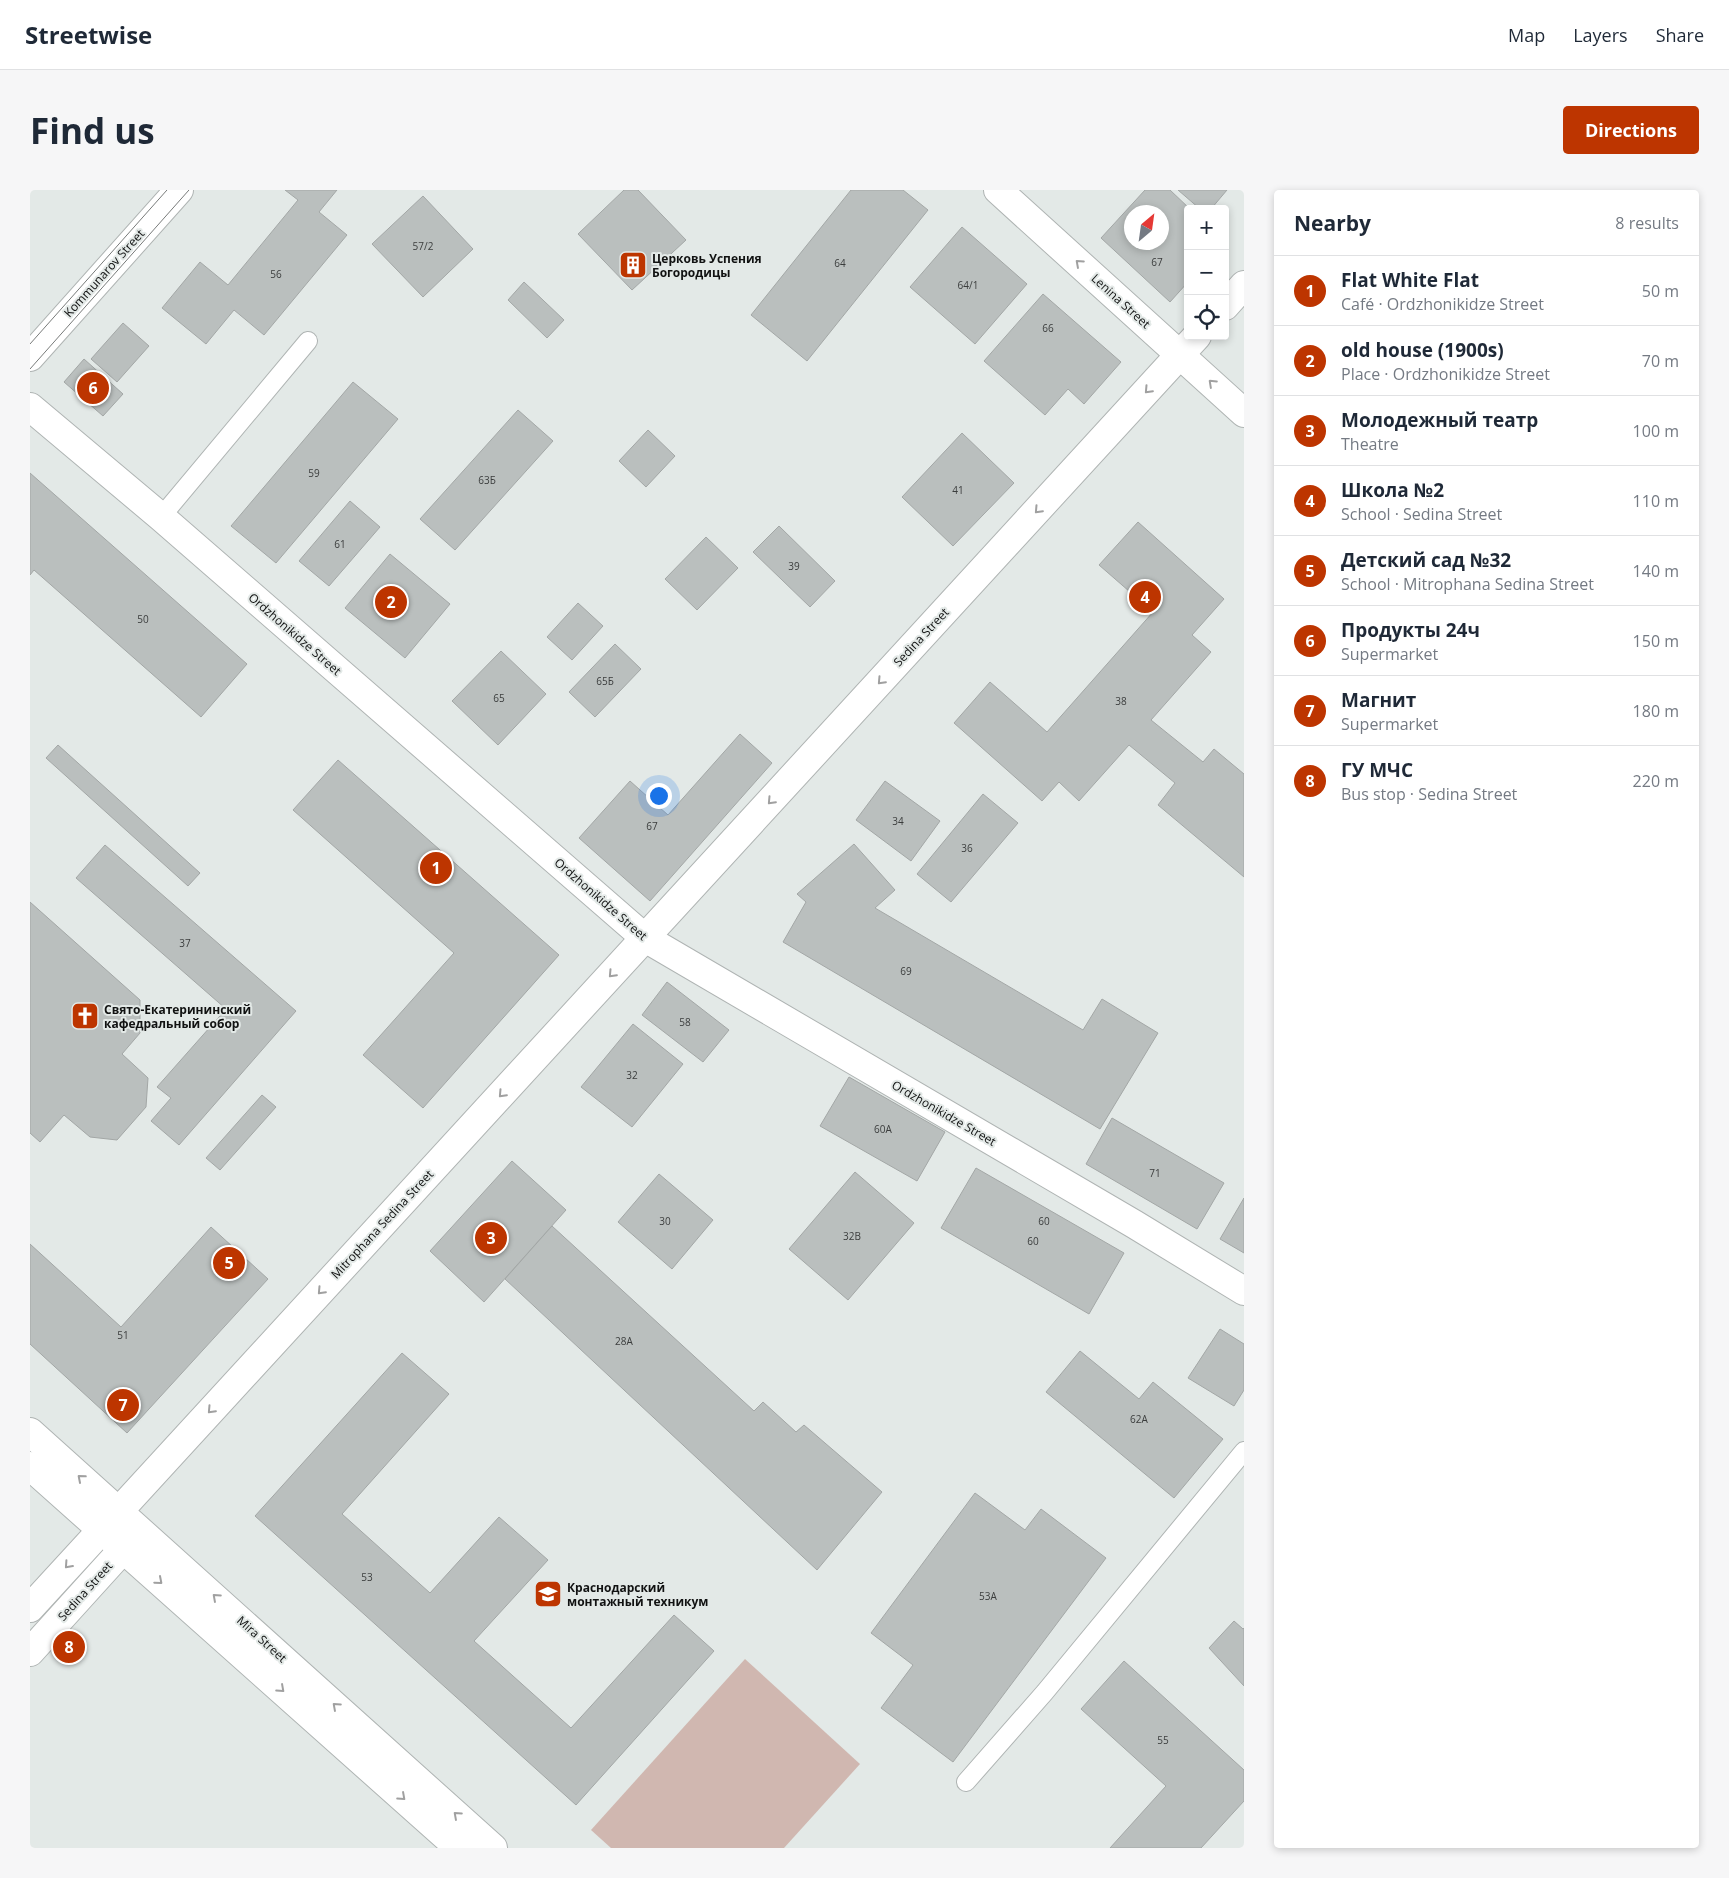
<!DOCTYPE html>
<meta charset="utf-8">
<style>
body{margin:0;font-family:"Open Sans",sans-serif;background:#f6f6f7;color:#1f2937}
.controls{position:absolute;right:15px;top:15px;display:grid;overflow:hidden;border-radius:5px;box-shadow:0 2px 8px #0003}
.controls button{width:45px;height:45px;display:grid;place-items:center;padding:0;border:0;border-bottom:1px solid #e0e1e3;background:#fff;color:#1f2937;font:25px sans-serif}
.compass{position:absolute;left:1094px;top:15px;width:45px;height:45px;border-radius:50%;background:#fff;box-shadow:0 2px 8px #0003;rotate:29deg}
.you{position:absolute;left:628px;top:605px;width:18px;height:18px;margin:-12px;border:4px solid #fff;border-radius:50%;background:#1a73e8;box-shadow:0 0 0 8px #1a73e833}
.badge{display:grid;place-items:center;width:32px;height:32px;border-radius:50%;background:#bd3500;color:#fff;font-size:16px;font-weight:700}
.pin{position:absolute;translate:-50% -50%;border:2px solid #fff;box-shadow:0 1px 5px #0006}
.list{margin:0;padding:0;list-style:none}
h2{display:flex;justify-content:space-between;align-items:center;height:65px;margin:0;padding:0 20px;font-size:21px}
h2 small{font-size:16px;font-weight:400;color:#747a83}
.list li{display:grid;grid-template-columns:32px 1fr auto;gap:15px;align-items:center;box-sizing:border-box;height:70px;padding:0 20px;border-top:1px solid #e0e1e3}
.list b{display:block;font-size:19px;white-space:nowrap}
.list p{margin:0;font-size:16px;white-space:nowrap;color:#747a83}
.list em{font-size:16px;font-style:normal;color:#747a83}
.icon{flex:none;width:28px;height:28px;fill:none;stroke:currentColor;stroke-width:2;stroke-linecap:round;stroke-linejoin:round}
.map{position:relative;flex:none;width:1214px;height:1658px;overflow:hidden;border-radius:5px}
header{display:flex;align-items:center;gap:30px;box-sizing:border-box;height:70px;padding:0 25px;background:#fff;border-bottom:1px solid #e0e1e3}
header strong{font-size:24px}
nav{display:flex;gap:28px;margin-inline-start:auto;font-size:18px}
.intro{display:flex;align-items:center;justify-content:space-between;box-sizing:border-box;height:120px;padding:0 30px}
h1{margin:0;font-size:35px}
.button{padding:12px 22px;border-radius:5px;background:#bd3500;color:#fff;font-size:18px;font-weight:700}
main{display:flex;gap:30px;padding:0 30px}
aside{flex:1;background:#fff;border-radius:5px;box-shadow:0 2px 8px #0003}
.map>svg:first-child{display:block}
</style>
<header>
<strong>Streetwise</strong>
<nav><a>Map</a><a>Layers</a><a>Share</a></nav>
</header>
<div class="intro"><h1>Find us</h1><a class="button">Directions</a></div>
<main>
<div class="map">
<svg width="1214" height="1658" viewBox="0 0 1214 1658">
<rect width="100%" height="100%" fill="#e3e9e7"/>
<path fill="#d0b7b0" d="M715 1469 830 1574 754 1658H581L561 1640Z"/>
<g fill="#babfbe" stroke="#a3a7a6" fill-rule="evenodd">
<path d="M255 0H307L289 22 317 45 234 145 204 120 176 154 132 118 170 72 198 95 268 10Z"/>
<path d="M594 0H608L656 50 602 100 548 44Z"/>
<path d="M821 0H873L898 20 777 171 721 125Z"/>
<path d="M1115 0H1140L1160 19H1158V92L1140 112 1071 48ZM1102 22H1132V52H1102Z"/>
<path d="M1148 0H1197L1181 19H1170Z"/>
<path d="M393 6 443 59 393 107 342 54Z"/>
<path d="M932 37 997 94 945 154 880 97Z"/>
<path d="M494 92 534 130 517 148 478 110Z"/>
<path d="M1013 104 1091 172 1054 214 1038 199 1015 225 954 171Z"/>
<path d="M93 133 119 156 87 192 61 169Z"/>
<path d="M54 169 93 204 73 226 34 192Z"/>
<path d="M323 192 368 229 246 373 201 336Z"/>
<path d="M488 220 523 251 425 360 390 329Z"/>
<path d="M618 240 645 266 616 297 589 271Z"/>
<path d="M932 243 984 293 923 356 872 307Z"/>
<path d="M0 283 217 474 171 527 4 380 0 385Z"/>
<path d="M320 311 350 337 299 396 269 371Z"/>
<path d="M1108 332 1194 409 1162 445 1181 462 1121 530 1173 572 1184 559 1214 584V687L1128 615 1145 593 1099 555 1049 611 1029 592 1012 611 924 533 960 492 1017 542 1123 422 1069 375Z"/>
<path d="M749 336 805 391 780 417 723 362Z"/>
<path d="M676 347 708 378 667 420 635 389Z"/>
<path d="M360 364 420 414 375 468 315 418Z"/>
<path d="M548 413 573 436 542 470 517 447Z"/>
<path d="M585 454 611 479 565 527 539 502Z"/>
<path d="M471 461 516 504 468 555 422 511Z"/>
<path d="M710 544 742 573 620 711 549 648 600 591 638 625Z"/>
<path d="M28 555 170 683 158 696 16 568Z"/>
<path d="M308 570 529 765 393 918 333 865 424 763 263 620Z"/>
<path d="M855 591 910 631 881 671 826 630Z"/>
<path d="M953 604 988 633 921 712 887 684Z"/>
<path d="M824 654 865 700 845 718 1053 840 1072 809 1128 843 1070 939 753 752 776 712 767 704Z"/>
<path d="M75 655 266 821 149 955 121 931 141 908 127 897 196 819 46 688Z"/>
<path d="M0 712 110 810V843L92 864 118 888 116 917 87 950 60 947 34 925 10 952 0 943Z"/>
<path d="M637 792 699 840 673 872 612 825Z"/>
<path d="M603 834 653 874 602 937 551 897Z"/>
<path d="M819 887 915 942 887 991 790 936Z"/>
<path d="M232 905 246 917 190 980 176 968Z"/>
<path d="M1082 928 1194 993 1167 1039 1056 974Z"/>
<path d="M482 971 536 1020 454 1112 400 1061Z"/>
<path d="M946 978 1094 1063 1059 1124 911 1038Z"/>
<path d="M825 982 884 1033 818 1110 759 1059Z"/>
<path d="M629 984 683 1030 642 1079 588 1032Z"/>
<path d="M1214 1008V1063L1190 1049Z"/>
<path d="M522 1036 724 1221 733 1212 766 1242 774 1235 852 1302 787 1380 475 1089Z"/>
<path d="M181 1037 238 1089 97 1243 0 1154V1054L91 1137Z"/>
<path d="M1190 1139 1214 1154V1200L1204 1216 1158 1188Z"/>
<path d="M1050 1161 1109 1209 1123 1192 1193 1249 1144 1308 1016 1202Z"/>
<path d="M372 1163 419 1204 312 1324 400 1403 469 1327 518 1370 444 1451 541 1538 644 1425 684 1461 546 1615 225 1326Z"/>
<path d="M945 1303 995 1340 1011 1319 1076 1368 923 1572 851 1518 883 1475 841 1443Z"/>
<path d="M1204 1431 1213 1439 1214 1438V1496L1179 1458Z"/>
<path d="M1094 1471 1214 1580V1611L1171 1658H1080L1136 1596 1051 1519Z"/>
</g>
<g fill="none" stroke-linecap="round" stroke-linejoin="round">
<g stroke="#afb4b3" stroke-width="20">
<g id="lane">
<path d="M131 327 278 151"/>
<path d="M936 1592 1015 1502 1214 1261"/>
</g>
</g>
<g stroke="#afb4b3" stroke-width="30">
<g id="street">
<path d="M0 167 149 0"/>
<path d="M0 217 131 327 615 748 1104 1034 1214 1101"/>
</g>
</g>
<g stroke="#afb4b3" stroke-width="30">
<g id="secondary">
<path d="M968 0 1214 223"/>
<path d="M1195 116 1214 95"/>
<path d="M0 1242 463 1658"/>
<path d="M0 1276 429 1658"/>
<path d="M0 1418 1167 146"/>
<path d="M0 1462 106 1345"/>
</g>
</g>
<use href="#lane" stroke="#fff" stroke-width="18"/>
<use href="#street" stroke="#fff" stroke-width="28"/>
<use href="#secondary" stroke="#fff" stroke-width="28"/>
<g stroke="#787b7a" stroke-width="1">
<path d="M0 154 137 0"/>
<path d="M0 179 159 0"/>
</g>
</g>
<defs><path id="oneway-chevron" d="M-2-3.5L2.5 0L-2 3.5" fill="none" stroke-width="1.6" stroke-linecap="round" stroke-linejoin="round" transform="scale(1.25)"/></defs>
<g stroke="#a0a0a0">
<use href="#oneway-chevron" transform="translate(1049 73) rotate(-138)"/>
<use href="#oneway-chevron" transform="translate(1182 193) rotate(-137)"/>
<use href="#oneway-chevron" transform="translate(1118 200) rotate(133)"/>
<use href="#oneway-chevron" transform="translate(1008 320) rotate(133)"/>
<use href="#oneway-chevron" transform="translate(851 491) rotate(133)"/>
<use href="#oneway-chevron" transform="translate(741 611) rotate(133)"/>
<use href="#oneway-chevron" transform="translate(582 784) rotate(133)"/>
<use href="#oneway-chevron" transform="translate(472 904) rotate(133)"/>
<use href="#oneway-chevron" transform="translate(291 1101) rotate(133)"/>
<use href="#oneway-chevron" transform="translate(181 1220) rotate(133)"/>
<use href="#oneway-chevron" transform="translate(51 1288) rotate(-139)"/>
<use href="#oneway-chevron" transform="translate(38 1375) rotate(132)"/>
<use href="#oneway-chevron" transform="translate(129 1391) rotate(41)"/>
<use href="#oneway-chevron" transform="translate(186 1407) rotate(-138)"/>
<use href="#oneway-chevron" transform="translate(251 1499) rotate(42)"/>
<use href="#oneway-chevron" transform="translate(306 1516) rotate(-138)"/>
<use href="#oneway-chevron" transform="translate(372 1607) rotate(42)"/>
<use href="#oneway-chevron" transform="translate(427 1625) rotate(-138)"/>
</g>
<defs>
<g id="building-square" transform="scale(1.4375)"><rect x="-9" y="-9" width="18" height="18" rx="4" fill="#bd3500" stroke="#e3e9e7"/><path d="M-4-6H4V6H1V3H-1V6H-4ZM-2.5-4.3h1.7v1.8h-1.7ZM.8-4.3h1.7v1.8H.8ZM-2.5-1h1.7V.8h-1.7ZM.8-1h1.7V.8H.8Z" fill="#fff"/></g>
<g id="church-square" transform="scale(1.4375)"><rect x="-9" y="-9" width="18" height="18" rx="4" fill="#bd3500" stroke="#e3e9e7"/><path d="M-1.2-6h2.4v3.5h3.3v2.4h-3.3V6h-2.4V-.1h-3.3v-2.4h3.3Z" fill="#fff"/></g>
<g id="university-square" transform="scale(1.4375)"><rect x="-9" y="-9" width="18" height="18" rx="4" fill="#bd3500" stroke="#e3e9e7"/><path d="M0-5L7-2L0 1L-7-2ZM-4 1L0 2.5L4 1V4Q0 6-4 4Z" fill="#fff"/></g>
</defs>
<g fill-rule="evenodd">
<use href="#building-square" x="603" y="75"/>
<use href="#church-square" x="55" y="826"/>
<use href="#university-square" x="518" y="1404"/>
</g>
<g text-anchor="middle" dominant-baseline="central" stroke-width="4" stroke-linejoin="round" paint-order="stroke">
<g font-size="10" fill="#3b3d3d">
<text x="393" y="56">57/2</text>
<text x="1127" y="72">67</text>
<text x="810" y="73">64</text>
<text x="246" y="84">56</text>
<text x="938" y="95">64/1</text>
<text x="1018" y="138">66</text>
<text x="284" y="283">59</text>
<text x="457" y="290">63Б</text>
<text x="928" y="300">41</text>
<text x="310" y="354">61</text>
<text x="764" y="376">39</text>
<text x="113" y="429">50</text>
<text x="575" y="491">65Б</text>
<text x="469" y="508">65</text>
<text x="1091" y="511">38</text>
<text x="868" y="631">34</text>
<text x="622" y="636">67</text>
<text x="937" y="658">36</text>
<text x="155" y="753">37</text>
<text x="876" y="781">69</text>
<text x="655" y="832">58</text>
<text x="602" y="885">32</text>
<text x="853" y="939">60А</text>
<text x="1125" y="983">71</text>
<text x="635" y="1031">30</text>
<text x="1014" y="1031">60</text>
<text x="822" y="1046">32В</text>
<text x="1003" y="1051">60</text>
<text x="93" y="1145">51</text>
<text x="594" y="1151">28А</text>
<text x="1109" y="1229">62А</text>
<text x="337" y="1387">53</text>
<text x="958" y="1406">53А</text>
<text x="1133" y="1550">55</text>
</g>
<g font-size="12" font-weight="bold" fill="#111212" stroke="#e3e9e7" text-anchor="start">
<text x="622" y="68">Церковь Успения<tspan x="622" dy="14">Богородицы</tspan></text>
<text x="74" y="819">Свято-Екатерининский<tspan x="74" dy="14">кафедральный собор</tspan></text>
<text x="537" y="1397">Краснодарский<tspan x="537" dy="14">монтажный техникум</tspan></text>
</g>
<g font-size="12" fill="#111212" stroke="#e3e9e7">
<text transform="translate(74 83) rotate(-48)">Kommunarov Street</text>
<text transform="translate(1091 111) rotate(42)">Lenina Street</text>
<text transform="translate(265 444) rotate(41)">Ordzhonikidze Street</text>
<text transform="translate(891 447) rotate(-47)">Sedina Street</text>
<text transform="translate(571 709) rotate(41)">Ordzhonikidze Street</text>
<text transform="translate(914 923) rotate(30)">Ordzhonikidze Street</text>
<text transform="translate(352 1034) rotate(-47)">Mitrophana Sedina Street</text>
<text transform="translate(55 1401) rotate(-48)">Sedina Street</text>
<text transform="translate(232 1449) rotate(42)">Mira Street</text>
</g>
</g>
</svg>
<div class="controls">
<button>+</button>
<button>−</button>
<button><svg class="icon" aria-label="locate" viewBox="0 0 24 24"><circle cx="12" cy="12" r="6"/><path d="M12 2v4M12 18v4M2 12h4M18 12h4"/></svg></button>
</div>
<svg class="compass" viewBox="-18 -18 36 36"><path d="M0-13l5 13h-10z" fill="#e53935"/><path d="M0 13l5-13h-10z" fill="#747a83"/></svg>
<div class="you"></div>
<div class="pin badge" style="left:406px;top:678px">1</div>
<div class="pin badge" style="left:361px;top:412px">2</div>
<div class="pin badge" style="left:461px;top:1048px">3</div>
<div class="pin badge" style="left:1115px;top:407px">4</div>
<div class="pin badge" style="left:199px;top:1073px">5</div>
<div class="pin badge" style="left:63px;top:198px">6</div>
<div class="pin badge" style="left:93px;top:1215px">7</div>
<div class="pin badge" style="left:39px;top:1457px">8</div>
</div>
<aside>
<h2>Nearby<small>8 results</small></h2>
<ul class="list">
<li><span class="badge">1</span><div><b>Flat White Flat</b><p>Café · Ordzhonikidze Street</p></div><em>50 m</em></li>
<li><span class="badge">2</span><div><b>old house (1900s)</b><p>Place · Ordzhonikidze Street</p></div><em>70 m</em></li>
<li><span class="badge">3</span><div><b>Молодежный театр</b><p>Theatre</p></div><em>100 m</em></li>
<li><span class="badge">4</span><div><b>Школа №2</b><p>School · Sedina Street</p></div><em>110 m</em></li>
<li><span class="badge">5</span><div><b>Детский сад №32</b><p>School · Mitrophana Sedina Street</p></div><em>140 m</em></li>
<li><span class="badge">6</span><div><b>Продукты 24ч</b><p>Supermarket</p></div><em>150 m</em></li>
<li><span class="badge">7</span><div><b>Магнит</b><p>Supermarket</p></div><em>180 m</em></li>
<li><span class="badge">8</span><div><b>ГУ МЧС</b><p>Bus stop · Sedina Street</p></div><em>220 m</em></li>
</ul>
</aside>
</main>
